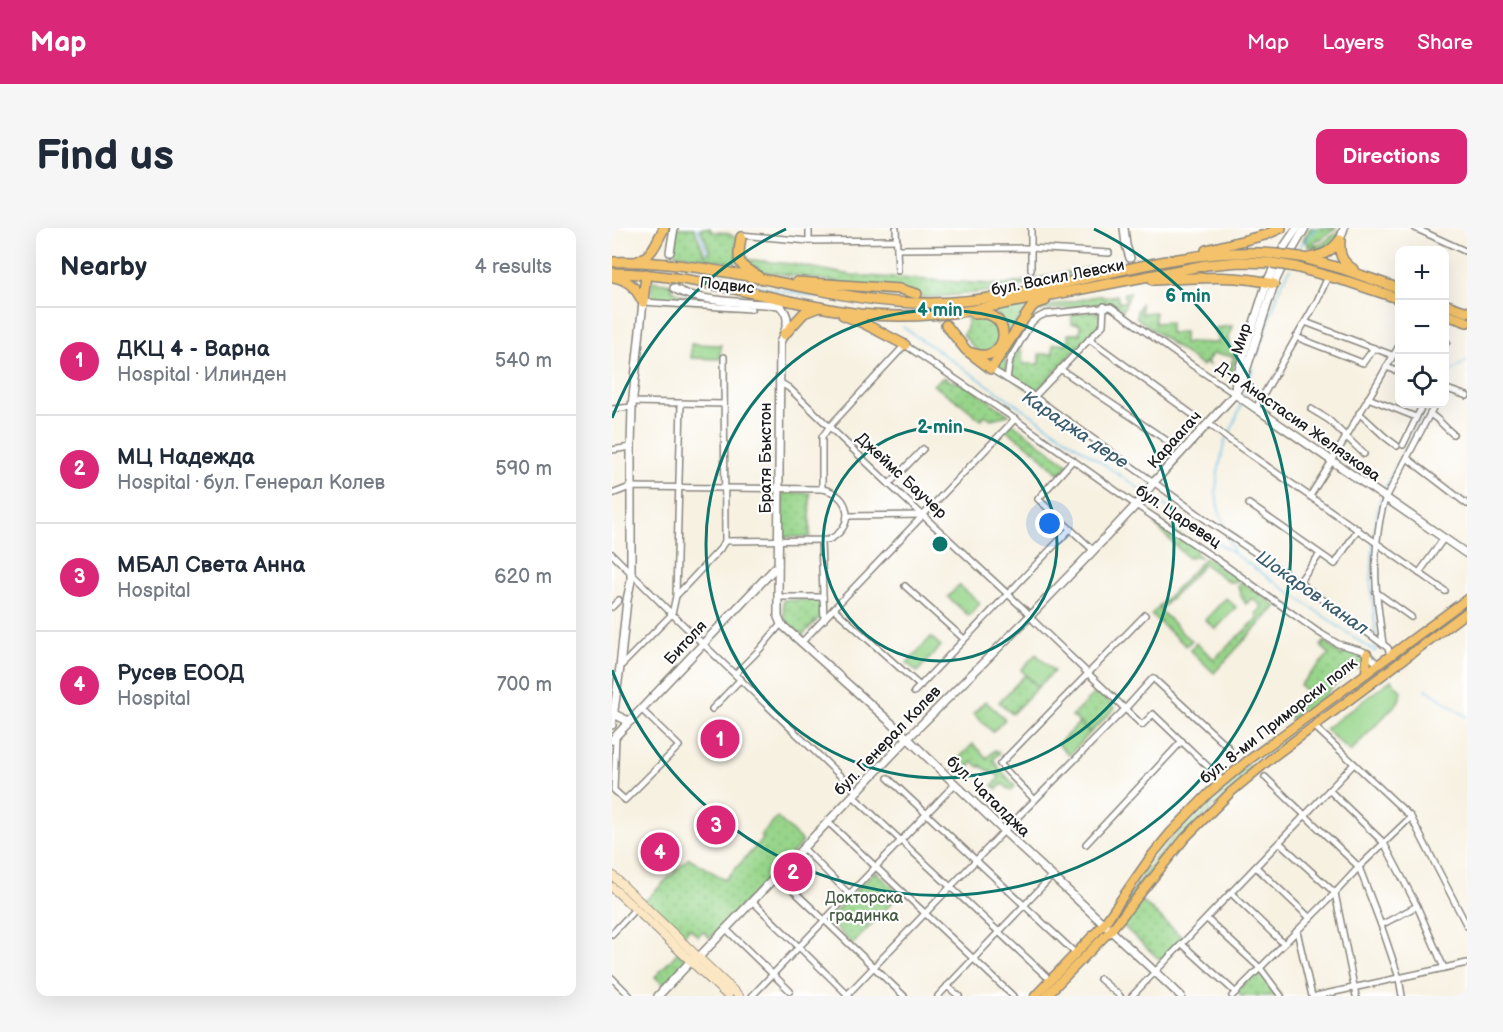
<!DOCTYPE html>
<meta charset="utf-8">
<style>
body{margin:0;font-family:"Balsamiq Sans",sans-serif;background:#f6f6f7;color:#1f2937}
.controls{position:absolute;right:18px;top:18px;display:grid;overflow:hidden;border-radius:12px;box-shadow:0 6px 24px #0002}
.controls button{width:54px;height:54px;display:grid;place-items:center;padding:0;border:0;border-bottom:2px solid #e0e1e3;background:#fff;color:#1f2937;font:30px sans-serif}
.you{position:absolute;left:438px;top:296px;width:21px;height:21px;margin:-15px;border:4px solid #fff;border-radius:50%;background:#1a73e8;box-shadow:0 0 0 9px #1a73e833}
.badge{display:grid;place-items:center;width:39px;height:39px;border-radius:50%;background:#db2777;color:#fff;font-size:20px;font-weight:700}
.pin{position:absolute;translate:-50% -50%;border:3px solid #fff;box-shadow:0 2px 6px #0006}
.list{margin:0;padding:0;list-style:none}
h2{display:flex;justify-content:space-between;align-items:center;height:78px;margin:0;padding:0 24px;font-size:26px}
h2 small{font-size:20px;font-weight:400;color:#747a83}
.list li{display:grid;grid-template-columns:39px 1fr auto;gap:18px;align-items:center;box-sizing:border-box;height:108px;padding:0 24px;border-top:2px solid #e0e1e3}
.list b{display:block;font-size:22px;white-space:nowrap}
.list p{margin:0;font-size:20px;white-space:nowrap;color:#747a83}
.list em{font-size:20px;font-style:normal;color:#747a83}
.icon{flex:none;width:33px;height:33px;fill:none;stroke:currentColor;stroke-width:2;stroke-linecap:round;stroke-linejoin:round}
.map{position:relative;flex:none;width:855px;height:768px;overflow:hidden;border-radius:12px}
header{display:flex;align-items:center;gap:36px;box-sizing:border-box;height:84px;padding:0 30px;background:#db2777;color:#fff}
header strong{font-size:28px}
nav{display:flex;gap:33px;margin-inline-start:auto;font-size:21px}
.intro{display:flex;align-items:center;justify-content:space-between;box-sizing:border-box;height:144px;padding:0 36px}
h1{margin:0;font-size:42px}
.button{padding:15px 27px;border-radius:12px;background:#db2777;color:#fff;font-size:21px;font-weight:700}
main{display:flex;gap:36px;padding:0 36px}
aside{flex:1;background:#fff;border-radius:12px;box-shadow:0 6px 24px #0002}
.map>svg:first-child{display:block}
</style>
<header>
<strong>Map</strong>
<nav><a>Map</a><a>Layers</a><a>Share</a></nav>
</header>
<div class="intro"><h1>Find us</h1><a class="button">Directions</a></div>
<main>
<aside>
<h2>Nearby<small>4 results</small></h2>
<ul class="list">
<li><span class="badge">1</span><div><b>ДКЦ 4 - Варна</b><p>Hospital · Илинден</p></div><em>540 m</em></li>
<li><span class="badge">2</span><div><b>МЦ Надежда</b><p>Hospital · бул. Генерал Колев</p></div><em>590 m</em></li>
<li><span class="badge">3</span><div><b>МБАЛ Света Анна</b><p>Hospital</p></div><em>620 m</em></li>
<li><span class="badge">4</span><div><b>Русев ЕООД</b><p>Hospital</p></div><em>700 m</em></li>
</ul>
</aside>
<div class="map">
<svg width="855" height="768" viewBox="0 0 855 768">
<defs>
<pattern id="grass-dots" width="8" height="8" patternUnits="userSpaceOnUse" patternTransform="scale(1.5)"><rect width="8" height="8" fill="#98d58b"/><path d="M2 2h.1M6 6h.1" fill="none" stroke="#82b677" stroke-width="1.8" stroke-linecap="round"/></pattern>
</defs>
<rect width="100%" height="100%" fill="#fff"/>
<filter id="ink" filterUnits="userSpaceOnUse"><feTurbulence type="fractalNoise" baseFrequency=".0167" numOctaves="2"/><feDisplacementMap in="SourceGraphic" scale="12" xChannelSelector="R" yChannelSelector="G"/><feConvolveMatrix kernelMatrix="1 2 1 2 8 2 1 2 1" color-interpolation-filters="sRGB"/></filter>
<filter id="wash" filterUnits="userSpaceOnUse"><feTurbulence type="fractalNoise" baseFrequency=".008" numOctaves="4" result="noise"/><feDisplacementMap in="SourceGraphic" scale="24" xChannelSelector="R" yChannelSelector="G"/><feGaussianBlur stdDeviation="1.35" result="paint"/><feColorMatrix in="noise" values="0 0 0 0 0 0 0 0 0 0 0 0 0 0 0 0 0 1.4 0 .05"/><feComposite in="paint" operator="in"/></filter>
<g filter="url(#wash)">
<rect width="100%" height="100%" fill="#f7f1e1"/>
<g fill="url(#grass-dots)" stroke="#5a7854" stroke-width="1.5">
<path d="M65 0H82L93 27 98 23 88 0H98L100 4C109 4 118 4 125 11L124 34 121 35 61 25Z"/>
<path d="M698 0H724L709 11 702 13 703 18 711 15 730 1C725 13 718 21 704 23V19H696V15L691 12Z"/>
<path d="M131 31 180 36 239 47 393 57 495 36 494 38 391 62 323 69 301 70 237 63 207 57 227 54 147 43 144 38 133 37Z"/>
<path d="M40 53 58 56 60 62 73 69 142 79 40 72Z"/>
<path d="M519 64 511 82 501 75 426 83 418 91 394 130V144H389L385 141 384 139 423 81 490 67 491 70 505 67 507 75 514 73 512 65Z"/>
<path d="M529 75V85L543 84V95L558 94V105L572 104V115H576V114L606 115V106L603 105V100L620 98 616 112 619 121 626 125 619 148 615 145 622 128 600 126 595 134 597 137 593 135 590 138 525 90V83Z"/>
<path d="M416 76V77L392 114 388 89 380 82Z"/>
<path d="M487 84 489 95 424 164H421C415 160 408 157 403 152 394 143 403 127 408 118L410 127 411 136H427V126H441V116H456V106H468V96H460V85Z"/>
<path d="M371 87 384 95C385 98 387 101 387 105 388 114 379 126 369 124 362 122 355 111 351 106L355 100V90Z"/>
<path d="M332 149 340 154H350L397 187 379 191 373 187 369 192 347 174 321 157Z"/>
<path d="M399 194 457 237 448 247 423 223 393 201Z"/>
<rect x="171" y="265" width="27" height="44"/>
<path d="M546 292 584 318 585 322 583 325 588 329 576 330 543 297Z"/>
<path d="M594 329 626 351 624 354H617L592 336 548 382 567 401 571 406 580 412 574 418 539 387Z"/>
<path d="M629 353 664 378 602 445 578 422 584 415 602 431 646 390 644 385 650 379 640 370 634 376 629 368 626 358Z"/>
<path d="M171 372H208V389L189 409 172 391Z"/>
<path d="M713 413 729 428C741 415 749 423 761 432L749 440H743L718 461 715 466 681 493 677 490 698 467 688 457 717 426 709 418Z"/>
<path d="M413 447 426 459 400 486 387 474Z"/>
<path d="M485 463 503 480 478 505 460 488Z"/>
<path d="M361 516 375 530 383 522 387 525 381 532 385 536 386 539 403 558 399 563 391 556 385 561 381 557 387 550V548L368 538 367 539 361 534 350 546 343 541 344 538 342 535Z"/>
<path d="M636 537 641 541 575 604 531 654 507 687H506C517 671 525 654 536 640 565 601 600 569 636 537Z"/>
<path d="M165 589 191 614 98 710 91 703 86 708 78 700 70 709 33 673 77 630 113 652 151 611 149 607Z"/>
<path d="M263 643 288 666 241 716 215 692Z"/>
<path d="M528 671 571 710 549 733 510 697Z"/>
<path d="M66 724 77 734 53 758 43 749Z"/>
<path d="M648 740 669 768H629L626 762Z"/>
</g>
<g fill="#98d58b" stroke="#5a7854" stroke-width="1.5">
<path d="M79 116 109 117 108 131 79 130Z"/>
<path d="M347 357 368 375 357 388 336 369Z"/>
<path d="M614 370 624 379 604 401 593 392Z"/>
<path d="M319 409 329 418 305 444 295 435Z"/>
<path d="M424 426 442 443 426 459 409 442Z"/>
<path d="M779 452 789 463 787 473 738 524 713 501Z"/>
<path d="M373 473 393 491 381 504 361 486Z"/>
<path d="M467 495 478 505 457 527 446 516Z"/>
</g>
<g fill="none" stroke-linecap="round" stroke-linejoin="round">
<g stroke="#6dc0e9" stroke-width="1.5">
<path d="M85 0 96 25"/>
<path d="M685 26 689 17 704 0"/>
<path d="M140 57 229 73"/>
<path d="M291 99 531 263"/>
<path d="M645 128 668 59 678 41"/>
<path d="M832 149 855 132"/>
<path d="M633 168 641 140"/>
<path d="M535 265 763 424 764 413"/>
<path d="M770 266 816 176"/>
<path d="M613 302 606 279 604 263 606 244 613 212 617 208 630 175"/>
<path d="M616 310 622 324"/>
<path d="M762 310 766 279 769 270"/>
<path d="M761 314 759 356 764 408"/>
<path d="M814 461 855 489"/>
</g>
</g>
</g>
<g filter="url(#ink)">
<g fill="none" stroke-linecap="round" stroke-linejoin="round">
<path stroke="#d6d1c3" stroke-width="7" stroke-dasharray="7 3.5" stroke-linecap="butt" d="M58 24 57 46 62 60"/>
<path stroke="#d6d1c3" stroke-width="9" stroke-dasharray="9 4.5" stroke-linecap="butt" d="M305 66 315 74 334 97"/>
<g stroke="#8a867e" stroke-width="8">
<g id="minor">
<path d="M197 0V13"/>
<path d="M284 0 286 43"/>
<path d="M803 0 855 24"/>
<path d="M129 7 197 13 285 12"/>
<path d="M285 21 419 20 497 25"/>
<path d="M419 42V0"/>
<path d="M31 74 139 81"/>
<path d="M693 94 780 127"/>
<path d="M684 109 751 135 762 120"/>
<path d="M477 111 581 187"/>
<path d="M832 116 835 114"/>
<path d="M774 139 788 144"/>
<path d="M379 141 410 160 600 296 687 354 776 420 778 427"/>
<path d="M448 141 560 216"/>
<path d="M395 151 398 131 420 94 425 90 433 86 499 79 580 137 623 166"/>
<path d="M167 154 177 160 277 256 414 383 422 393 434 405 530 497 541 486 611 553"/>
<path d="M832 160 855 168"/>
<path d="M422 169 491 97 492 78"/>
<path d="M756 170 804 189"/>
<path d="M21 174 112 176"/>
<path d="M644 180 705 73 714 53"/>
<path d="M0 181 20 179"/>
<path d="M699 181 717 192 752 226"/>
<path d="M747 185 773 209 785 218"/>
<path d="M818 186C828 192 832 199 841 206"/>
<path d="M596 195 616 211 833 363"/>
<path d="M791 217 811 176"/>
<path d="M0 222 19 219"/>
<path d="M795 230 855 276"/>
<path d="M461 232 426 271 481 322"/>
<path d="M277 256 311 221"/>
<path d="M210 261V209L218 198 293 117 397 187 524 277 610 335 706 404 726 416 751 423 766 436"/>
<path d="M0 266 18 259 210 261C240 266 244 300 216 312L113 313"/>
<path d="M698 268 720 233 788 116"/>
<path d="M637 276 723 336 746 301"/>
<path d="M235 288 311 287"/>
<path d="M209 313 212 392"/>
<path d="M0 326 60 386 245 564"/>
<path d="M807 345 832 310"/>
<path d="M687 354 708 326"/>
<path d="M293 358 352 411"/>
<path d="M764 364 799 389"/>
<path d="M64 368 69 175"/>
<path d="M166 369H211"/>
<path d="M0 379 7 372"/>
<path d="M222 381 308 458"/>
<path d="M189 415 403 191"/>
<path d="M771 416C766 379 761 350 765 312 767 298 768 283 774 270L823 176"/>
<path d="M8 439 60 386 64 368 108 321 113 313 112 129"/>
<path d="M123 446 148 421 169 396"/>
<path d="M302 464 458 301"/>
<path d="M100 481 129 451"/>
<path d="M703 499 799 589 855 698"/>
<path d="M4 508 2 562 13 572 67 518 30 482"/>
<path d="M653 549 747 639 769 697 787 750 790 768"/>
<path d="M276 550 460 722"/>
<path d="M717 562 772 615 805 678 832 740"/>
<path d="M241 568 434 748"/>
<path d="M423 572 388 536 533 387"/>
<path d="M216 594 401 768"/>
<path d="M668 615 723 665 744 768"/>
<path d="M474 616 570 513"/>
<path d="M191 620 237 666"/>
<path d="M644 639 698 690"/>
<path d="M165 647 292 768"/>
<path d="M619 665 672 716"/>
<path d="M140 673 237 768"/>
<path d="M595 691 648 740 669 768"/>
<path d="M769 697 805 678"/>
<path d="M114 701 178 763"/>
<path d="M685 703 700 768"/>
<path d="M0 706 24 680"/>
<path d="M570 716 623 764"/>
<path d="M0 750 18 768"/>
<path d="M488 751 508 768"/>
<path d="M335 758 347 768"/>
<path d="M140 768 343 556"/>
<path d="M234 768 392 603 513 481 541 450 617 520"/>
<path d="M326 768 440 648"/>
<path d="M520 768 742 536"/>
<path d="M620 768 723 665 747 639 799 589"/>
<path d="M704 768 855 735"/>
</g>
</g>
<g stroke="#8a867e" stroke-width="10">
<g id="tertiary">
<path d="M512 0 514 17 518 30"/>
<path d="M728 12 732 0"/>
<path d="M58 24 62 0"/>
<path d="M62 60C81 74 142 75 167 77 181 90 174 100 168 115L166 369V389L169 396 287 502 395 606 569 768"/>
<path d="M623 163 624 151 655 54 672 19 685 0"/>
<path d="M623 166 855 326"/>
<path d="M2 486 14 492H20"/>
<path d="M0 497 8 439 15 372 19 353V219L20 179 31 74"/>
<path d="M0 512 166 337"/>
<path d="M46 768 79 733 86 730 296 510 418 388 478 326 524 277 542 254 623 166 631 152 662 56 668 43 693 0"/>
</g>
</g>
<g stroke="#8a867e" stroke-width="10">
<g id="secondary">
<path d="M0 647 127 768"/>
<path d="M0 659 116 768"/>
</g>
</g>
<g stroke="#8a867e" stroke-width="11">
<g id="primary">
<path d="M754 445 755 426"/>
<path d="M423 768 492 696 540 627 559 604 597 565 634 534 855 371"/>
<path d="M434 768 499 702 573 610 619 564 662 528 855 384"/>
</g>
</g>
<g stroke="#8a867e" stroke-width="12">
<g id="trunk">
<path d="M129 9C126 31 123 37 145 47"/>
<path d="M728 12C727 26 729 33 741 41"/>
<path d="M594 22 653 7 669 0"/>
<path d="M688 29 731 41 788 61"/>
<path d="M697 30C711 27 719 24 728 12"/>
<path d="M26 33C41 27 45 13 52 0"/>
<path d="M0 34C70 32 138 49 207 62 244 70 281 76 319 75 435 73 549 16 664 26"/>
<path d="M683 39 737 54 788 71"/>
<path d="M0 45C84 45 165 75 248 86 286 90 323 88 361 82L594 37 628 34 660 35"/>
<path d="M2 49C18 52 24 61 31 74"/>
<path d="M541 52C581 50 623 46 662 56"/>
<path d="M185 54 288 61 305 66"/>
<path d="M31 74 34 46"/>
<path d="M832 76 855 84"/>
<path d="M832 86 855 94"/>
<path d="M231 87 251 95 293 117"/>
<path d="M334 97 354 122 379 141 419 80 423 76 433 73"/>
<path d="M172 107 192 85 207 79"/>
<path d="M359 125C364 126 369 128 374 127 395 124 397 94 378 87 373 85 368 86 363 86"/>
</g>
</g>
<use href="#minor" stroke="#fff" stroke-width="5"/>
<use href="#tertiary" stroke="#fff" stroke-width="7"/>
<use href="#secondary" stroke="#fbe7c3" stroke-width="8"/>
<use href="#primary" stroke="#f4c26a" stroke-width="8"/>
<use href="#trunk" stroke="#f4c26a" stroke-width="9"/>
<g stroke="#8a867e" stroke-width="12" stroke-linecap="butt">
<g id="trunk-bridge">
<path d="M664 26 688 29"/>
<path d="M660 35 683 39"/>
</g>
</g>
<use href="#trunk-bridge" stroke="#f4c26a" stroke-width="9"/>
</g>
</g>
<g fill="none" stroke="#0f766e" stroke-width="3">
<circle cx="328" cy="316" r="117"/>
<circle cx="328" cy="316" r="234"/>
<path d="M0 190A351 351 0 0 1 174 1M482 1A351 351 0 1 1 0 442"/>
</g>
<g text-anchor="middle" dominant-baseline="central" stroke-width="4.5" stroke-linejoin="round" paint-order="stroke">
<g font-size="16" fill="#1c1c1c" stroke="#fff">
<text transform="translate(446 50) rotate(-11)">бул. Васил Левски</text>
<text transform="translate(115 58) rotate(6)">Подвис</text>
<text transform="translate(630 111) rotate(-72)">Мир</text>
<text transform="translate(686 194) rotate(35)">Д-р Анастасия Желязкова</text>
<text transform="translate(563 212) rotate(-48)">Караагач</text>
<text transform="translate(154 230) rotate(-90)">Братя Бъкстон</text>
<text transform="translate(289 248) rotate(43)">Джеймс Баучер</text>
<text transform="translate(566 289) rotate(34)">бул. Царевец</text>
<text transform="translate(74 415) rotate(-47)">Битоля</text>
<text transform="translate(667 493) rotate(-38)">бул. 8-ми Приморски полк</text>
<text transform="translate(276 513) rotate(-46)">бул. Генерал Колев</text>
<text transform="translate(376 569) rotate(44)">бул. Чаталджа</text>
</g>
<g font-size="16" fill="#475d43" stroke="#fff">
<text x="252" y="670">Докторска<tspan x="252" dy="18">градинка</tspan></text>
</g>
<g font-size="18" font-style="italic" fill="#3c5e6e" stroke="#fff">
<text transform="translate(463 202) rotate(34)">Караджа дере</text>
<text transform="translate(700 365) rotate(35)">Шокаров канал</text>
</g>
</g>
<circle cx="328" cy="316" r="9" fill="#0f766e" stroke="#fff" stroke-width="3"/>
<g font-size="18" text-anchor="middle" font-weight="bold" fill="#0f766e" stroke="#fff" stroke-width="4.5" stroke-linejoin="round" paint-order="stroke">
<text x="576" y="74">6 min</text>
<text x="328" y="88">4 min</text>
<text x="328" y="205">2 min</text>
</g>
</svg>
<div class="controls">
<button>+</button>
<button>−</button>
<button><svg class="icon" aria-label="locate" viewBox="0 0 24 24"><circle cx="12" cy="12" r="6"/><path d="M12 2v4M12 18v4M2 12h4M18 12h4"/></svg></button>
</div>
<div class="you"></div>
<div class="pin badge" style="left:108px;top:511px">1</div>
<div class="pin badge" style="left:181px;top:644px">2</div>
<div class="pin badge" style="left:104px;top:597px">3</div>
<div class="pin badge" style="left:48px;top:624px">4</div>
</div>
</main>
